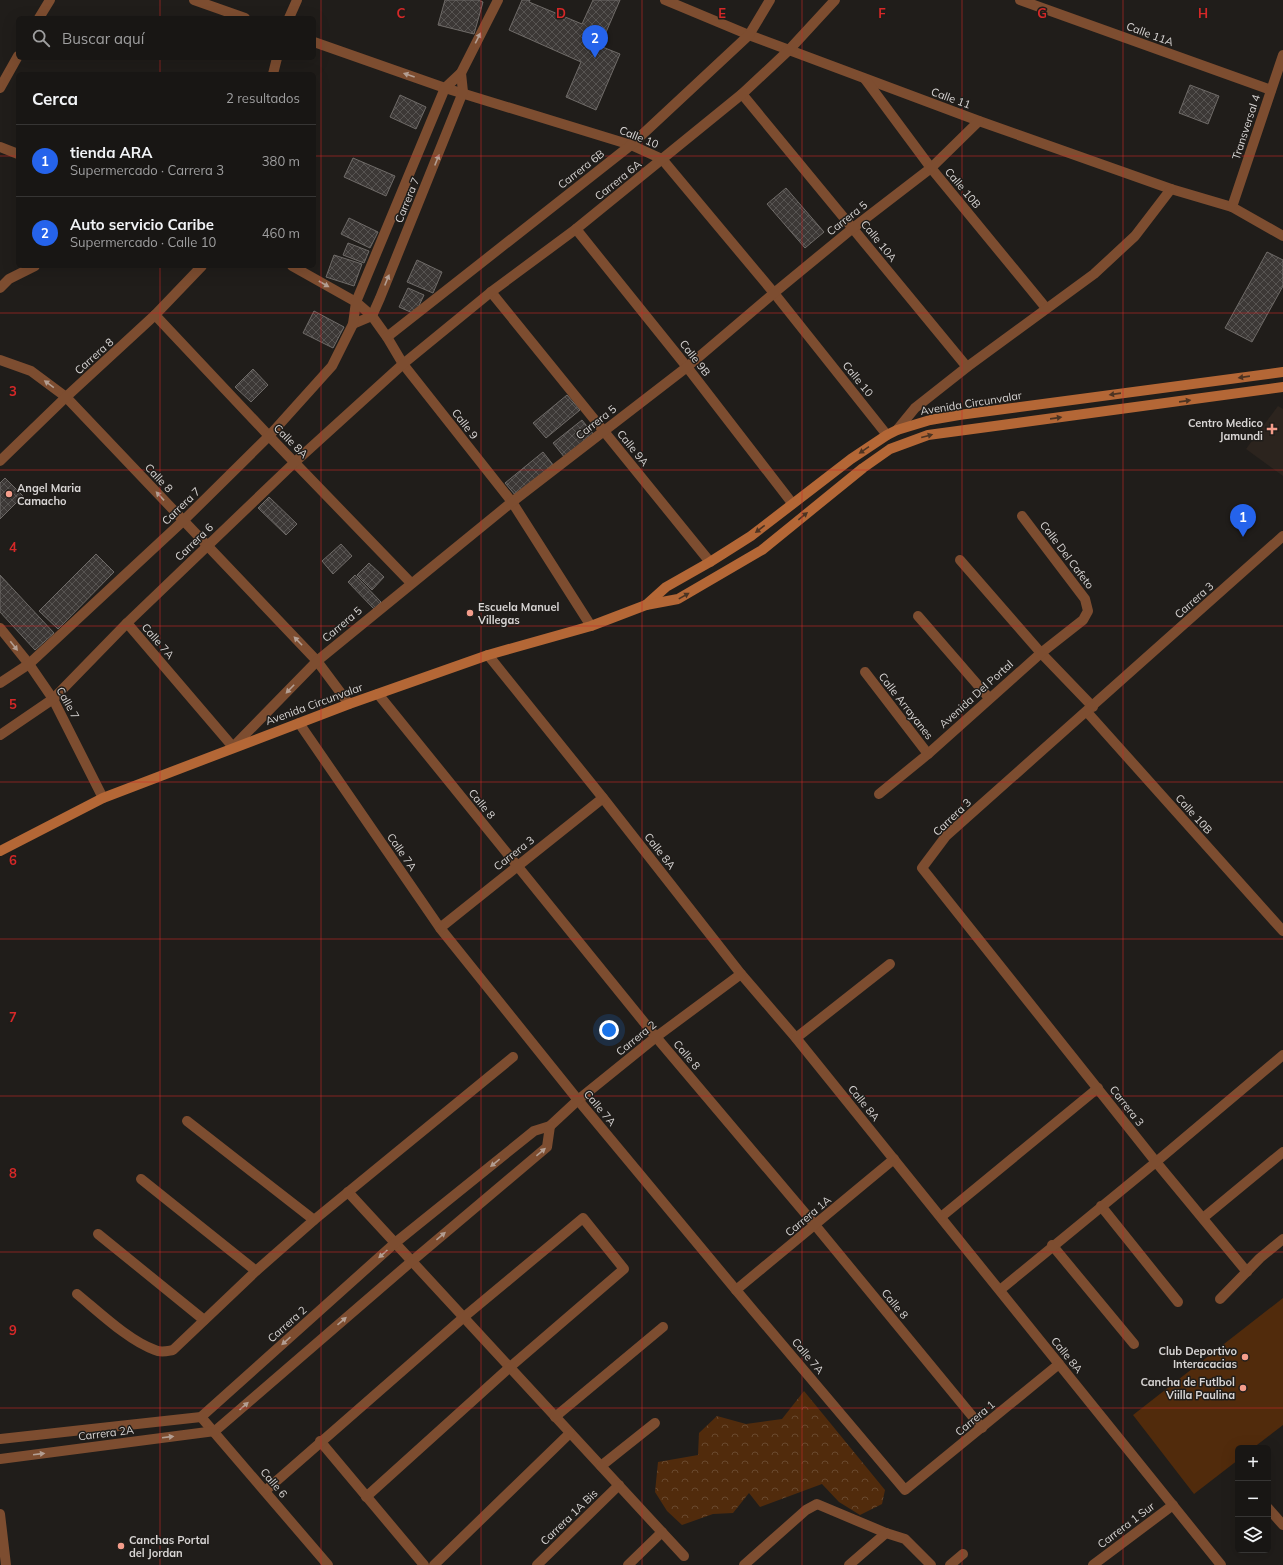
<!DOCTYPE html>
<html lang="es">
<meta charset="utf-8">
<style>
body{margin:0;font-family:Mulish,sans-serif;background:#252322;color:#f1f3f6}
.controls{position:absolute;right:12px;bottom:12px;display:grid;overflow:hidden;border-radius:6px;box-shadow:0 4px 16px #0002}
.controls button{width:36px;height:36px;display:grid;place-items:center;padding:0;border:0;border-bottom:1px solid #363534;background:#181614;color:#f1f3f6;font:20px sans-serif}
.you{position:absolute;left:609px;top:1030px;width:14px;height:14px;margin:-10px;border:3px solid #fff;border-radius:50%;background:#1a73e8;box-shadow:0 0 0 6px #1a73e833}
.badge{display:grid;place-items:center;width:26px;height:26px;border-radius:50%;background:#2563eb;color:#fff;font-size:13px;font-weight:700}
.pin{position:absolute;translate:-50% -33px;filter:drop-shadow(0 1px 2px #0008)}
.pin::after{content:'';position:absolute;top:21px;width:14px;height:12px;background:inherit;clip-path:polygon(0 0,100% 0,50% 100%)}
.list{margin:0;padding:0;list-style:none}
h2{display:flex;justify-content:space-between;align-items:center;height:52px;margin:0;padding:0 16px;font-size:17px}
h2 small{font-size:13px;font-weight:400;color:#9f9fa0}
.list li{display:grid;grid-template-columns:26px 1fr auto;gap:12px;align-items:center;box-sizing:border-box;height:72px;padding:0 16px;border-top:1px solid #363534}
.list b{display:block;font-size:15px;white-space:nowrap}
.list p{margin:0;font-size:13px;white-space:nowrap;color:#9f9fa0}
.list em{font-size:13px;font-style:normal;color:#9f9fa0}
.icon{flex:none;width:22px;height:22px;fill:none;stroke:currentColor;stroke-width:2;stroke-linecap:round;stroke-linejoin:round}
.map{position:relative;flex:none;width:1283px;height:1565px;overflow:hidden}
.search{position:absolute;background:#181614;box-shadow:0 4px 16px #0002;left:16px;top:16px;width:300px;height:44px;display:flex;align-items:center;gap:10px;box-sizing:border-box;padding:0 14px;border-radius:6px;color:#9f9fa0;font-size:15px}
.panel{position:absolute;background:#181614;box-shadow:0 4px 16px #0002;left:16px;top:72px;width:300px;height:196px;border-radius:6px}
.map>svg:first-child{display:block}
</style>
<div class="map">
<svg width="1283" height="1565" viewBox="0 0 1283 1565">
<defs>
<pattern id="forest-crowns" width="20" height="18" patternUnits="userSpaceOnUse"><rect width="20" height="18" fill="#512b0c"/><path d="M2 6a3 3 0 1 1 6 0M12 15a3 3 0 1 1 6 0" fill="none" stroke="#69492e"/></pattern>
<pattern id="building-cross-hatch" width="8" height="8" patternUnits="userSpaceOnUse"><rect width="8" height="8" fill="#3c3836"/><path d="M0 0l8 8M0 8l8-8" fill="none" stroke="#575452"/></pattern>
</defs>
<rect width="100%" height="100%" fill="#201d1a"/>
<path fill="#2c241e" d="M1278 406 1283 409V476L1246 449Z"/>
<path fill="#512b0c" d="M1283 1298V1425L1253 1448H1238V1460L1194 1494 1133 1415Z"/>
<path fill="url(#forest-crowns)" d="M804 1391 885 1490 882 1504 860 1515 839 1502 822 1484 760 1507 749 1493 733 1513 713 1514 682 1525 667 1511 655 1492 658 1462 698 1455 699 1433 717 1416 746 1424 782 1419Z"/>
<g fill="url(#building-cross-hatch)" stroke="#6f6b68">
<path d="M445 0H478L483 2 474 34 438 25Z"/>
<path d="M522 0H530L529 2 582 24 593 0H620L600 46 620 54 596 110 566 97 581 62 509 30Z"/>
<path d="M1190 85 1219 96 1208 124 1179 113Z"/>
<path d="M400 95 426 107 416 129 390 117Z"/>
<path d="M353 158 395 176 386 196 344 177Z"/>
<path d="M786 188 824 232 805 248 767 204Z"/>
<path d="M349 218 378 232 370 248 341 234Z"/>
<path d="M348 243 369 251 364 263 343 255Z"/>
<path d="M1267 252 1283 260V286L1252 342 1225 328Z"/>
<path d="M334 255 362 264 354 286 326 277Z"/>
<path d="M417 260 442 272 433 293 407 282Z"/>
<path d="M408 288 424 295 415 314 399 307Z"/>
<path d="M314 311 344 327 333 348 303 333Z"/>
<path d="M253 369 268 385 251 402 235 387Z"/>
<path d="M567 395 580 410 546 438 533 423Z"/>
<path d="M582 420 594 435 565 458 553 443Z"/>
<path d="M543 452 554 466 516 496 505 483Z"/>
<path d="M5 478 23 496 0 519V483Z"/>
<path d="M269 497 297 524 286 535 258 508Z"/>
<path d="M341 544 352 556 333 574 322 561Z"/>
<path d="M96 554 114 572 58 629 39 611Z"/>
<path d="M369 563 384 577 372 590 357 575Z"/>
<path d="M0 575 54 633 35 650 0 612Z"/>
<path d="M355 575 381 602 374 609 348 582Z"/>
</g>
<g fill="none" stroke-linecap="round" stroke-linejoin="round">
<g stroke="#7d4d30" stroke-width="10">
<path d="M194 0 245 18"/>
<path d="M665 0 749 35 979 121 1171 189 1232 207 1283 236"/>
<path d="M1020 0 1271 90"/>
<path d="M39 18 50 0"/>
<path d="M289 18 297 0"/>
<path d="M314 42 445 88 631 145 662 159 774 293 887 435"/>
<path d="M273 74 277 58"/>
<path d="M865 79 931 168 1046 308"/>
<path d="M0 88 18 56"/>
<path d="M742 94 967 367"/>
<path d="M0 147 18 154"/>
<path d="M1232 207 1283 55"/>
<path d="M576 229 687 367 792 503"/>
<path d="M292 266 356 302 372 316 387 337 403 364 512 502 591 626"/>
<path d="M0 288 9 279 35 266"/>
<path d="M491 292 710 562"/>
<path d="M155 315 269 436 411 583"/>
<path d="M353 324 372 316 380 298 463 92 461 73"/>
<path d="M387 337 631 145 749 35 770 0"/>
<path d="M0 360 31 371 66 397 317 661 349 704"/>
<path d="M897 430 915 408 967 367 1094 274 1135 236 1171 189"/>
<path d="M0 461 66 397 155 315 202 266"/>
<path d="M960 560 1041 653 1093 707"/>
<path d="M918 616 989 698"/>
<path d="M127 623 233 747 317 661 512 502 687 367 774 293 853 228 931 168 979 121"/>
<path d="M0 628 29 664 53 699 103 798"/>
<path d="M488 655 603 798 741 974 796 1038 1221 1565"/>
<path d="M865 672 928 754"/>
<path d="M0 683 29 664 183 521 269 436 332 366 353 324 356 302 445 88 461 73 498 0"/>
<path d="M378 694 656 1037 815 1225 982 1428"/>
<path d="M1087 712 1283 931"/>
<path d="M299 723 440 928 578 1100 736 1290 905 1490 1059 1364"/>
<path d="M0 735 53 699 127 623 295 462 403 364 491 292 576 229 742 94 789 50 835 0"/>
<path d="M879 794 928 754 1041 653 1083 620 1088 611 1085 599 1022 516"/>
<path d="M440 928 603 798"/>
<path d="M796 1038 890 964"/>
<path d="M187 1121 314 1220"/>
<path d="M141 1179 256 1271"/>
<path d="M348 1192 684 1556"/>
<path d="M1101 1206 1178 1302"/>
<path d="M941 1217 1098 1088"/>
<path d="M1203 1218 1283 1152"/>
<path d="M98 1234 204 1320"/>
<path d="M1052 1245 1134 1344"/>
<path d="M1247 1272 1156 1162 922 868 946 836 1283 536"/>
<path d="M736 1290 894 1159"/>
<path d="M1000 1290 1156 1162 1283 1055"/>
<path d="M77 1294C99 1312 129 1341 155 1350 161 1353 167 1351 173 1350L256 1271 314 1220 513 1057"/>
<path d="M1220 1299 1260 1258 1283 1239"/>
<path d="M201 1417 328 1565"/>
<path d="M555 1417 663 1327"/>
<path d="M0 1439 201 1417 395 1243 534 1131 550 1126 578 1100 656 1037 741 974"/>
<path d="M320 1441 424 1565"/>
<path d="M0 1459 215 1431 412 1261 547 1147 550 1126"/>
<path d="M601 1466 655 1423"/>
<path d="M265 1491 464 1317 583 1218 624 1269 510 1367 366 1497"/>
<path d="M1268 1508 1283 1525"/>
<path d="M0 1514 6 1565"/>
<path d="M434 1565 570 1433"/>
<path d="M537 1565 619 1485"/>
<path d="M628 1565 662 1532"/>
<path d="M744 1565 806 1510 817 1504 886 1533 905 1539 931 1565"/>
<path d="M849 1565 886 1533"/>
<path d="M950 1565 963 1554"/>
<path d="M1093 1565 1173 1505"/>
</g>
<g stroke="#b46736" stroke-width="10">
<path d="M646 605 666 587 710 562 751 536 851 459 887 435 897 430 930 420 959 415 1283 372"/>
<path d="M0 851 103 798 349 704 488 655 591 626 646 605 678 599 762 550 863 468 890 449 928 435 1283 387"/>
</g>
</g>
<defs><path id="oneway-solid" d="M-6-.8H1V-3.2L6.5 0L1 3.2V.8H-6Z"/></defs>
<g fill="#b39e92">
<use href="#oneway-solid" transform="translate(478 38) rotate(-63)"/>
<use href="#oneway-solid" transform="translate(409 75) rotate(-161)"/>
<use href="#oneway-solid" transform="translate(437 160) rotate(-68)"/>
<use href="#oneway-solid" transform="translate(387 280) rotate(-68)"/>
<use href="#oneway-solid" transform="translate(324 284) rotate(30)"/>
<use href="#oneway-solid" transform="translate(49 384) rotate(-144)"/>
<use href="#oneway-solid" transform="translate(160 496) rotate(-133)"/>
<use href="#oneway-solid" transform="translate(298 641) rotate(-134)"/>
<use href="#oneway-solid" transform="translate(14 646) rotate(52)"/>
<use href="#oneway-solid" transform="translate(290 689) rotate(134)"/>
<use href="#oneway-solid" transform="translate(541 1152) rotate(-40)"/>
<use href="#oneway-solid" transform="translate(495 1163) rotate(141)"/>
<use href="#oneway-solid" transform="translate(441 1236) rotate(-40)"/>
<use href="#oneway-solid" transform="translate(383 1254) rotate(138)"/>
<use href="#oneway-solid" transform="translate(342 1321) rotate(-41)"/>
<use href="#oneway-solid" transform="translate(286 1341) rotate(138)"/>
<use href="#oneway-solid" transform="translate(244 1406) rotate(-41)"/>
<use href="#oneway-solid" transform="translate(168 1437) rotate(-7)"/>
<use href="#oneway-solid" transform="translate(39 1454) rotate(-7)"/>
</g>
<g fill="#4c3322">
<use href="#oneway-solid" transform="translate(1244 377) rotate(172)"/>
<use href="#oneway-solid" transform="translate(1115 394) rotate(172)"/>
<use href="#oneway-solid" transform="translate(1185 401) rotate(-8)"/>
<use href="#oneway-solid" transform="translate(1056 418) rotate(-8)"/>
<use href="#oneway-solid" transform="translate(927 436) rotate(-15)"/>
<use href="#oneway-solid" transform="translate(864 450) rotate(146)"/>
<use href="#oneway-solid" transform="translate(803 516) rotate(-39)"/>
<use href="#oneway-solid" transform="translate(760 529) rotate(142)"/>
<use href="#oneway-solid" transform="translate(684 596) rotate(-29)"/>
</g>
<path fill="none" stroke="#d62828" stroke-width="1" stroke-opacity="0.55" d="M160 0V18M321 0V1565M481 0V1565M642 0V1565M802 0V1565M962 0V1565M1123 0V1565M160 58V74M0 156H18M314 156H1283M160 266V1565M0 313H1283M0 470H1283M0 626H1283M0 782H1283M0 939H1283M0 1096H1283M0 1252H1283M0 1408H1283"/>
<g fill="#f49d8b" stroke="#201d1a" stroke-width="1.5">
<path d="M1270 423h4v4h4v4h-4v4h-4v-4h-4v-4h4z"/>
<circle cx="9" cy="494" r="4"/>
<circle cx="470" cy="613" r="4"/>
<circle cx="1245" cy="1357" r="4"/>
<circle cx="1243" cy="1388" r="4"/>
<circle cx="121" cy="1546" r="4"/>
</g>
<g text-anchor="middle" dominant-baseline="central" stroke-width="3" stroke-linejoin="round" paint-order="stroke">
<g font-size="11" fill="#d7d4d3" stroke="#201d1a">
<text transform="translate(1150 34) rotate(20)">Calle 11A</text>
<text transform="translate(951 98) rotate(20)">Calle 11</text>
<text transform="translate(1246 127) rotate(-72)">Transversal 4</text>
<text transform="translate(639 137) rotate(22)">Calle 10</text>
<text transform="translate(581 169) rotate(-38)">Carrera 6B</text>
<text transform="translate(618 180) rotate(-39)">Carrera 6A</text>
<text transform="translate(963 188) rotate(50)">Calle 10B</text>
<text transform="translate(407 200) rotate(-68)">Carrera 7</text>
<text transform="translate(847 218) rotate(-38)">Carrera 5</text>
<text transform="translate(879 241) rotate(51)">Calle 10A</text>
<text transform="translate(94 356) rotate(-42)">Carrera 8</text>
<text transform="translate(695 358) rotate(52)">Calle 9B</text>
<text transform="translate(858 379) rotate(51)">Calle 10</text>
<text transform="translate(971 403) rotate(-9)">Avenida Circunvalar</text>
<text transform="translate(596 422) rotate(-38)">Carrera 5</text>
<text transform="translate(465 424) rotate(52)">Calle 9</text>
<text transform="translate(291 441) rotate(45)">Calle 8A</text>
<text transform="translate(633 448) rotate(51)">Calle 9A</text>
<text transform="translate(159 478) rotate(47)">Calle 8</text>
<text transform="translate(181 506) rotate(-44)">Carrera 7</text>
<text transform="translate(194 542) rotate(-44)">Carrera 6</text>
<text transform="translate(1067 555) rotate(53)">Calle Del Cafeto</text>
<text transform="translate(1194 600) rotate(-42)">Carrera 3</text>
<text transform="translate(342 624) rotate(-40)">Carrera 5</text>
<text transform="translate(158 641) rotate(49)">Calle 7A</text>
<text transform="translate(976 694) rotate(-42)">Avenida Del Portal</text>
<text transform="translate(68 703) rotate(61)">Calle 7</text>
<text transform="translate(314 704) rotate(-20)">Avenida Circunvalar</text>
<text transform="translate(906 706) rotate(52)">Calle Arrayanes</text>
<text transform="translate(482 804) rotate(51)">Calle 8</text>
<text transform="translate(1194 814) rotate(48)">Calle 10B</text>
<text transform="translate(952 817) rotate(-44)">Carrera 3</text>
<text transform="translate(660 851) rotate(52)">Calle 8A</text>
<text transform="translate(402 852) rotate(55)">Calle 7A</text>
<text transform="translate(514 853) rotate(-38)">Carrera 3</text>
<text transform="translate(636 1038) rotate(-39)">Carrera 2</text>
<text transform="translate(687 1055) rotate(50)">Calle 8</text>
<text transform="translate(864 1103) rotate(51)">Calle 8A</text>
<text transform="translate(1127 1106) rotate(52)">Carrera 3</text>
<text transform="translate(600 1108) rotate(50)">Calle 7A</text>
<text transform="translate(808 1216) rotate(-40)">Carrera 1A</text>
<text transform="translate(895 1304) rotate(51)">Calle 8</text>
<text transform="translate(287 1324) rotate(-42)">Carrera 2</text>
<text transform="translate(1067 1355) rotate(51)">Calle 8A</text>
<text transform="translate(808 1356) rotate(50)">Calle 7A</text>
<text transform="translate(975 1418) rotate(-40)">Carrera 1</text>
<text transform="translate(106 1433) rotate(-7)">Carrera 2A</text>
<text transform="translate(274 1483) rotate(50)">Calle 6</text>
<text transform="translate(569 1517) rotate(-44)">Carrera 1A Bis</text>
<text transform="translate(1126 1525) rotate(-37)">Carrera 1 Sur</text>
</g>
<g font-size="11" font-weight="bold" fill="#d7d4d3" stroke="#201d1a" text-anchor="end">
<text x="1263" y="423">Centro Medico<tspan x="1263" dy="13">Jamundi</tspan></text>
<text x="17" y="488" text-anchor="start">Angel Maria<tspan x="17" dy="13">Camacho</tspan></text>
<text x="478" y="607" text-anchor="start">Escuela Manuel<tspan x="478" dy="13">Villegas</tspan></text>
<text x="1237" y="1351">Club Deportivo<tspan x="1237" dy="13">Interacacias</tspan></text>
<text x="1235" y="1382">Cancha de Futlbol<tspan x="1235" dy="13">Viilla Paulina</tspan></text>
<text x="129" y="1540" text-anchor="start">Canchas Portal<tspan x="129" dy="13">del Jordan</tspan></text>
</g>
</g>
<g font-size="13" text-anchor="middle" font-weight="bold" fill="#d62828" stroke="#201d1a" stroke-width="3" stroke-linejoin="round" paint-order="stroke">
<text x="401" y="18">C</text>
<text x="561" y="18">D</text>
<text x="722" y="18">E</text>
<text x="882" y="18">F</text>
<text x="1042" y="18">G</text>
<text x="1203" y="18">H</text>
<text x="13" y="396">3</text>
<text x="13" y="552">4</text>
<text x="13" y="709">5</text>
<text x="13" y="865">6</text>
<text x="13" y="1022">7</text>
<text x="13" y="1178">8</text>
<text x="13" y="1335">9</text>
</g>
</svg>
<div class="controls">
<button>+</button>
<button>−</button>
<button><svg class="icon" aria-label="layers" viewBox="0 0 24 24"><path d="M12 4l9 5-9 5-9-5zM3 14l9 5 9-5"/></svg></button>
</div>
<div class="you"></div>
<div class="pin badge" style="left:1243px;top:537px">1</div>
<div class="pin badge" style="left:595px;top:58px">2</div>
<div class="search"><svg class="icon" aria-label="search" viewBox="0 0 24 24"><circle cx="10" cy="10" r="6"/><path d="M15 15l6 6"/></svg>Buscar aquí</div>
<section class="panel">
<h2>Cerca<small>2 resultados</small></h2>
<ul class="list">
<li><span class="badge">1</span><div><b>tienda ARA</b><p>Supermercado · Carrera 3</p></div><em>380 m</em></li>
<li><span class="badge">2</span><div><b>Auto servicio Caribe</b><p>Supermercado · Calle 10</p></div><em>460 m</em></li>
</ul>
</section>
</div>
